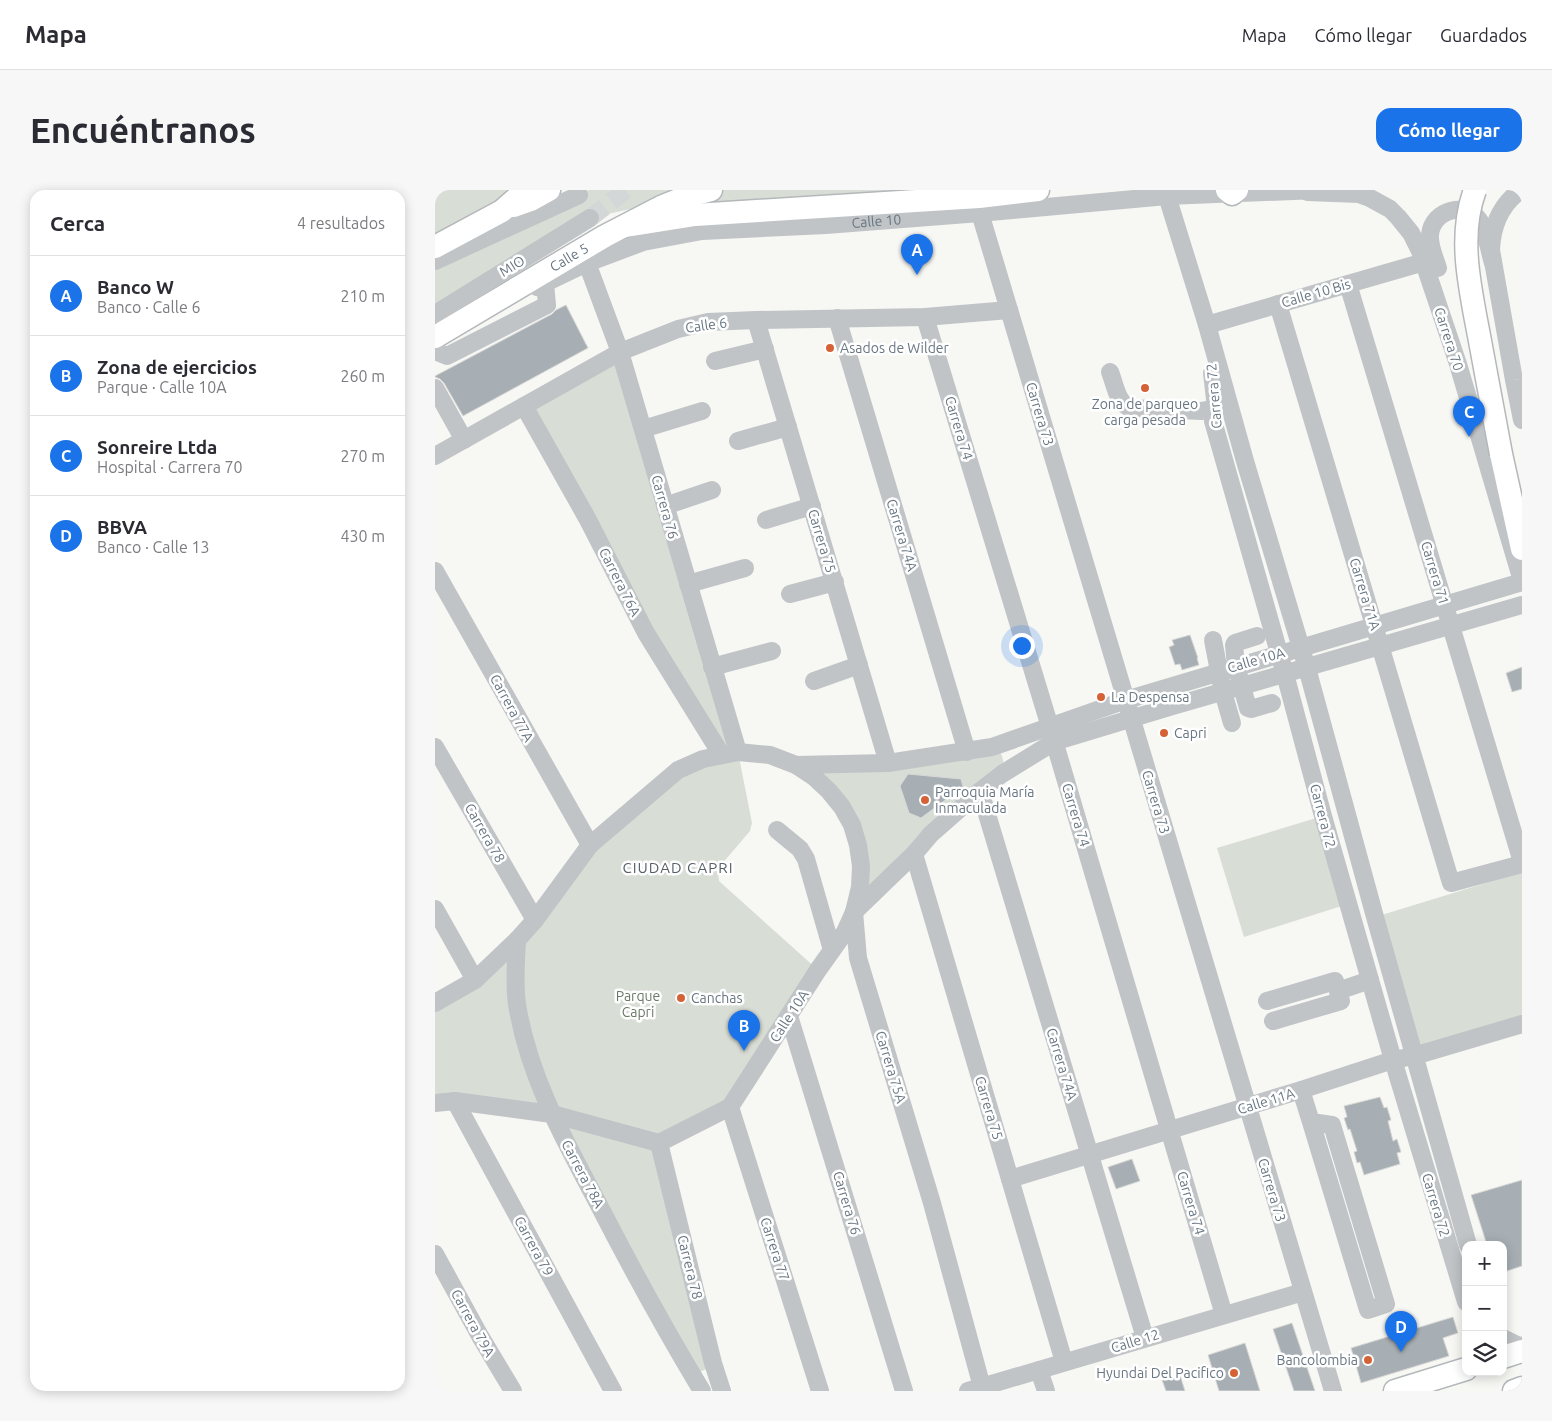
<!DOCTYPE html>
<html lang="es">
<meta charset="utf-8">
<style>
body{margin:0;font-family:Ubuntu,sans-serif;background:#f7f7f7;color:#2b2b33}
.controls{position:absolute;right:15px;bottom:15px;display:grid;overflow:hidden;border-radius:10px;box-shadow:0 2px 12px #0003}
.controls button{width:45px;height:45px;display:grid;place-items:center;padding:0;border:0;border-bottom:1px solid #e1e1e2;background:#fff;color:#2b2b33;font:25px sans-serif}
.you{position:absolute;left:586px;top:455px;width:18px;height:18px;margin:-12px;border:4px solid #fff;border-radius:50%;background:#1a73e8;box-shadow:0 0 0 8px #1a73e833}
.badge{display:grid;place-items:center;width:32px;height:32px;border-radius:50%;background:#1a73e8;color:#fff;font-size:16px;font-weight:700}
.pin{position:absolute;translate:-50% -41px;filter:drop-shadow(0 1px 2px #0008)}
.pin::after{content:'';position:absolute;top:26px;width:18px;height:15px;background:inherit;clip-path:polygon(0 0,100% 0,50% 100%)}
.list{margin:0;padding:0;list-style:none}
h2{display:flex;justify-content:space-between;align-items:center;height:65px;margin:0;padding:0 20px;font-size:21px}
h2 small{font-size:16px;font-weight:400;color:#7c7c81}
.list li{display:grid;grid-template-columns:32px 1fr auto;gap:15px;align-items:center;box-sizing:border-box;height:80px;padding:0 20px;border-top:1px solid #e1e1e2}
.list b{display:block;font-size:19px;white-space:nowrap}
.list p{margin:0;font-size:16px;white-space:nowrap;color:#7c7c81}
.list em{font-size:16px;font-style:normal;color:#7c7c81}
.icon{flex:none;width:28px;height:28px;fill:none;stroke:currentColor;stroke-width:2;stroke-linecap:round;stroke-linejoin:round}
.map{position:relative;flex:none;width:1087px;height:1201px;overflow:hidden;border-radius:15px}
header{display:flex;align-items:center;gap:30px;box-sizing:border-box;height:70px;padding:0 25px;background:#fff;border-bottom:1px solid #e1e1e2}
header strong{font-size:24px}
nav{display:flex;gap:28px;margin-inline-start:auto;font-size:18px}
.intro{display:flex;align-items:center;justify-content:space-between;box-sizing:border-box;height:120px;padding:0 30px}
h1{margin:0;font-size:35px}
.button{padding:12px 22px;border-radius:15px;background:#1a73e8;color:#fff;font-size:18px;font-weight:700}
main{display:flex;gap:30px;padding:0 30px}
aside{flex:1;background:#fff;border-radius:15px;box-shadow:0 2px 12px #0003}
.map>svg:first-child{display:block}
</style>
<header>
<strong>Mapa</strong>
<nav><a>Mapa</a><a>Cómo llegar</a><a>Guardados</a></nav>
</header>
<div class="intro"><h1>Encuéntranos</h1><a class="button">Cómo llegar</a></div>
<main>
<aside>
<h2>Cerca<small>4 resultados</small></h2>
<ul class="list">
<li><span class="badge">A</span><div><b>Banco W</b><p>Banco · Calle 6</p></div><em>210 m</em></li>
<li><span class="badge">B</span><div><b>Zona de ejercicios</b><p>Parque · Calle 10A</p></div><em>260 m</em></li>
<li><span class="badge">C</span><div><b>Sonreire Ltda</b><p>Hospital · Carrera 70</p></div><em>270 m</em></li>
<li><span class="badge">D</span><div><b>BBVA</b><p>Banco · Calle 13</p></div><em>430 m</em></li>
</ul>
</aside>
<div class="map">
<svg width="1087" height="1201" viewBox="0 0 1087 1201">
<rect width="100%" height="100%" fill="#f7f7f4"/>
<g fill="#d8ddd5" fill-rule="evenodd">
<path d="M0 0H90L0 57Z"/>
<path d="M154 0H572L260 25 249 7 155 28 0 124V71Z"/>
<path d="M185 162 303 562 317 633 315 641 286 675 283 681 284 691 383 780 295 917 224 953 275 1177 265 1182H260L117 924 0 913V813L40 790 155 655 224 596 286 564 89 216Z"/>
<path d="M565 562 567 566 569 575 419 722 417 635 361 575ZM473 585 526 589 528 597 486 628 474 623 465 596Z"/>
<path d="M888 626 913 714 809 747 782 658Z"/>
<path d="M1087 682V834L979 866 940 727Z"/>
</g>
<g fill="#a8afb4" stroke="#d8d8d6">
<path d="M131 115 153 158 28 226 9 193 5 189 0 187V186L117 124 121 120Z"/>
<path d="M755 445 763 468H762L764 475 747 480 745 474 740 475 734 457 739 455 737 450Z"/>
<path d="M1087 477V499L1077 502 1071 483Z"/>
<path d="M473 584 526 589 528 597 486 628 474 623 465 596Z"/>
<path d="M945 907 949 918 952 917 956 930 953 931 958 951 962 949 966 962 962 963 965 974 929 985 925 972 922 973 919 962 922 961 915 939 913 940 909 928 912 927 909 916Z"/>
<path d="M697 969 705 991 681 999 673 977Z"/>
<path d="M1087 990V1076L1072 1081 1068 1070V1055H1052L1036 1005Z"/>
<path d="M1018 1127 1023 1143 1008 1148 1014 1166 926 1193 916 1158Z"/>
<path d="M857 1133 880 1201H859L838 1139Z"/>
<path d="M810 1153 825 1201H784L773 1165Z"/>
<path d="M745 1185 750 1201H731L727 1190Z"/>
</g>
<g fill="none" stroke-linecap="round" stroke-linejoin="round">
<path stroke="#d3d7d8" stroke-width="18" stroke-dasharray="18 9" stroke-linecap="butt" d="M155 28 191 0"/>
<g stroke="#b4b8bb" stroke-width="25">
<g id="major">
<path d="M792 0 797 4 802 0"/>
<path d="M79 16 96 10 114 0"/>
<path d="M191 36 260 25 544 7 603 0"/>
<path d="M0 57 67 21 91 0"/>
<path id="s2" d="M0 147 170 46 226 17 253 6 276 0"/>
<path d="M1066 264 1087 359"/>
<path d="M1068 1167 1087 1161"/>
<path d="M960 1201 1031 1179"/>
<path d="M1079 1201 1087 1198"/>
</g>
</g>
<g stroke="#c0c4c7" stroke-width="18">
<path d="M1086 0C1065 15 1057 36 1056 60L1079 190 1087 230"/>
<path d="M872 2 924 4 935 8 955 19 963 27 976 43 985 61 1023 174 1087 391"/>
<path d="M732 6 772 135 810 271 872 478 940 727 1033 1055"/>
<path d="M545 23 898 1201"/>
<path d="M0 71 144 5"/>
<path d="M152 73 185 162 303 562"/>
<path d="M1003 78C1000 68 994 56 995 45 997 19 1033 10 1046 33 1052 44 1054 60 1058 73"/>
<path d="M913 94 1087 672"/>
<path id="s1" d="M102 97 152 73 208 52 267 41 391 35 545 23 732 6 882 0"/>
<path d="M843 114 1016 693 1087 674"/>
<path d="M0 124 155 28"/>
<path d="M490 127 615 537 789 1125"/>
<path d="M402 128 532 562"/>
<path d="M321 130 453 573"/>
<path d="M772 135 989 72"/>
<path d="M0 161 12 166 112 115 110 93"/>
<path d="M280 171 330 159"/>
<path d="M675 182C680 194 682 213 695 218L767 221 790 216"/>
<path d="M777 183 781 218 778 231 850 484 888 626 958 870 1031 1112"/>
<path d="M0 198 29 250"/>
<path d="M89 216 152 328 211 443 286 564"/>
<path d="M208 239 267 221"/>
<path d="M303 251 353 237"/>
<path d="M0 266 185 162 243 139 273 132 321 130 490 127 574 120"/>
<path d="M230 316 277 300"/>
<path d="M331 330 377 316"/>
<path d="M0 381 155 655"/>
<path d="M253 394 310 378"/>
<path d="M355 404 400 392"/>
<path d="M822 446 800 453 799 455 801 476 813 518 816 519 837 513"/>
<path d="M778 450 788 502 797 533"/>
<path d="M277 477 337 461"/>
<path d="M379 491 424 475"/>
<path d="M0 557 100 730"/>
<path d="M361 575 379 587 394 601 407 617 417 635 423 655 426 676 425 697 419 722 423 768 497 1013 547 1197"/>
<path d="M545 601 710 1148"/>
<path d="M342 640 365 659 371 669 397 760"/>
<path d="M479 664 629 1172"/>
<path d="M0 719 40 790"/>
<path d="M82 750C81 771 79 793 82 814 94 890 133 956 168 1023 199 1083 232 1143 267 1201"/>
<path d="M832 811 900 791 903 801 935 790"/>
<path d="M0 813 40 790 82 750 100 730 155 655 243 580 268 569 303 562 335 565 361 575 453 573 557 557 691 510 1087 392"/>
<path d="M354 826 469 1201"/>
<path d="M838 831 906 811 903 801"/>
<path d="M866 900 876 932 933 1120 951 1114 897 935 876 932"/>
<path d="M20 911 178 1201"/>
<path d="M0 913 20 911 117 924 224 953 295 917 383 780 410 742 419 722 479 664 496 644 545 601 567 584 619 552 738 516 1087 415"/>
<path d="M295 917 385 1201"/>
<path d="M224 953 278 1173 287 1201"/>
<path d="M575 989 866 900 958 870 979 866 1087 834"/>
<path d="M0 1064 45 1146 78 1201"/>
<path d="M1068 1148 1082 1155 1087 1156"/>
<path d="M604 1180 611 1201"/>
<path d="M533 1201 868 1102"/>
</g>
<use href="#major" stroke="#fff" stroke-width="22"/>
<g stroke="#b4b8bb" stroke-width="25" stroke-linecap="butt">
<path id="major-bridge" d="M1040 0C1022 48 1036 102 1045 151 1052 189 1059 226 1066 264"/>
</g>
<use href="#major-bridge" stroke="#fff" stroke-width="22"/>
</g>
<g fill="#d56236" stroke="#fff" stroke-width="2">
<circle cx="395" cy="158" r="5"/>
<circle cx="710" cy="198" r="5"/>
<circle cx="666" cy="507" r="5"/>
<circle cx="729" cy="543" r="5"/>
<circle cx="490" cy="610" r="5"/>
<circle cx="246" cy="808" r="5"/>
<circle cx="933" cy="1170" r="5"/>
<circle cx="799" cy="1183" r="5"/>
</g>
<g text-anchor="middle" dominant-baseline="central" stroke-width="5" stroke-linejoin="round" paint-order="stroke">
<g font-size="14" fill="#687682" stroke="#fff">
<text stroke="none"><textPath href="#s1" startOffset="350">Calle 10</textPath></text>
<text stroke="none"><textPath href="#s2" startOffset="156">Calle 5</textPath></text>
<text transform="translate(77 76) rotate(-32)">MIO</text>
<text transform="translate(881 103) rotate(-16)">Calle 10 Bis</text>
<text transform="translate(271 135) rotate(-8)">Calle 6</text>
<text transform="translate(1014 149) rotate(72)">Carrera 70</text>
<text transform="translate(779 206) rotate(-95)">Carrera 72</text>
<text transform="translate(605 224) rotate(73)">Carrera 73</text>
<text transform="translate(524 238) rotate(73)">Carrera 74</text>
<text transform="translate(230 317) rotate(74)">Carrera 76</text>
<text transform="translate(467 345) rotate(73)">Carrera 74A</text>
<text transform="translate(387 351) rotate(73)">Carrera 75</text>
<text transform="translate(1000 383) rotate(73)">Carrera 71</text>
<text transform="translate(185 392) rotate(63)">Carrera 76A</text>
<text transform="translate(930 404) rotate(73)">Carrera 71A</text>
<text transform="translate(821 470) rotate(-16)">Calle 10A</text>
<text transform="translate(77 518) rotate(61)">Carrera 77A</text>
<text transform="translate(721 612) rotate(73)">Carrera 73</text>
<text transform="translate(641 625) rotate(73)">Carrera 74</text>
<text transform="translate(888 626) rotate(75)">Carrera 72</text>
<text transform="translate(50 643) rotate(60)">Carrera 78</text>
<text transform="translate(354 826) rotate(-57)">Calle 10A</text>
<text transform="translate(627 874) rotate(73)">Carrera 74A</text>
<text transform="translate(456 877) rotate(73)">Carrera 75A</text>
<text transform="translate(831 911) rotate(-17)">Calle 11A</text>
<text transform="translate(554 918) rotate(73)">Carrera 75</text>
<text transform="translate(148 984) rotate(62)">Carrera 78A</text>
<text transform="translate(837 1000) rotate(73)">Carrera 73</text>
<text transform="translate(412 1013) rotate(73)">Carrera 76</text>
<text transform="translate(756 1013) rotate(73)">Carrera 74</text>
<text transform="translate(1001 1015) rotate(73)">Carrera 72</text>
<text transform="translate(99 1056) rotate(61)">Carrera 79</text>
<text transform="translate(340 1059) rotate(72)">Carrera 77</text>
<text transform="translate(255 1077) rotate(76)">Carrera 78</text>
<text transform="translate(38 1133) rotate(61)">Carrera 79A</text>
<text transform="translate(700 1151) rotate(-17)">Calle 12</text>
</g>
<g font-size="14" fill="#687682" stroke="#fff" text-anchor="start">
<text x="405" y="158">Asados de Wilder</text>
<text x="710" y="214" text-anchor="middle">Zona de parqueo<tspan x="710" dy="16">carga pesada</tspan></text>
<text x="676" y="507">La Despensa</text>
<text x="739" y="543">Capri</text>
<text x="500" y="602">Parroquia María<tspan x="500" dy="16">Inmaculada</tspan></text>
<text x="256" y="808">Canchas</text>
<text x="923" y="1170" text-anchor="end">Bancolombia</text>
<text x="789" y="1183" text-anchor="end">Hyundai Del Pacifico</text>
</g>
<g font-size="14" fill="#6a7a67" stroke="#fff">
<text x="203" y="806">Parque<tspan x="203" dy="16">Capri</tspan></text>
</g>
<g font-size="15" letter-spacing="1" fill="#555f68" stroke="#fff">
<text x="243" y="677">CIUDAD CAPRI</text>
</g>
</g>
</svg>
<div class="controls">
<button>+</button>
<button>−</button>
<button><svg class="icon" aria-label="layers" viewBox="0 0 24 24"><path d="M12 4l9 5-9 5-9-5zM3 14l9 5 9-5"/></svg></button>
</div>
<div class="you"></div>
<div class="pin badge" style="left:482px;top:85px">A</div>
<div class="pin badge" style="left:309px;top:861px">B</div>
<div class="pin badge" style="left:1034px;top:247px">C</div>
<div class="pin badge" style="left:966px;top:1162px">D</div>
</div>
</main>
